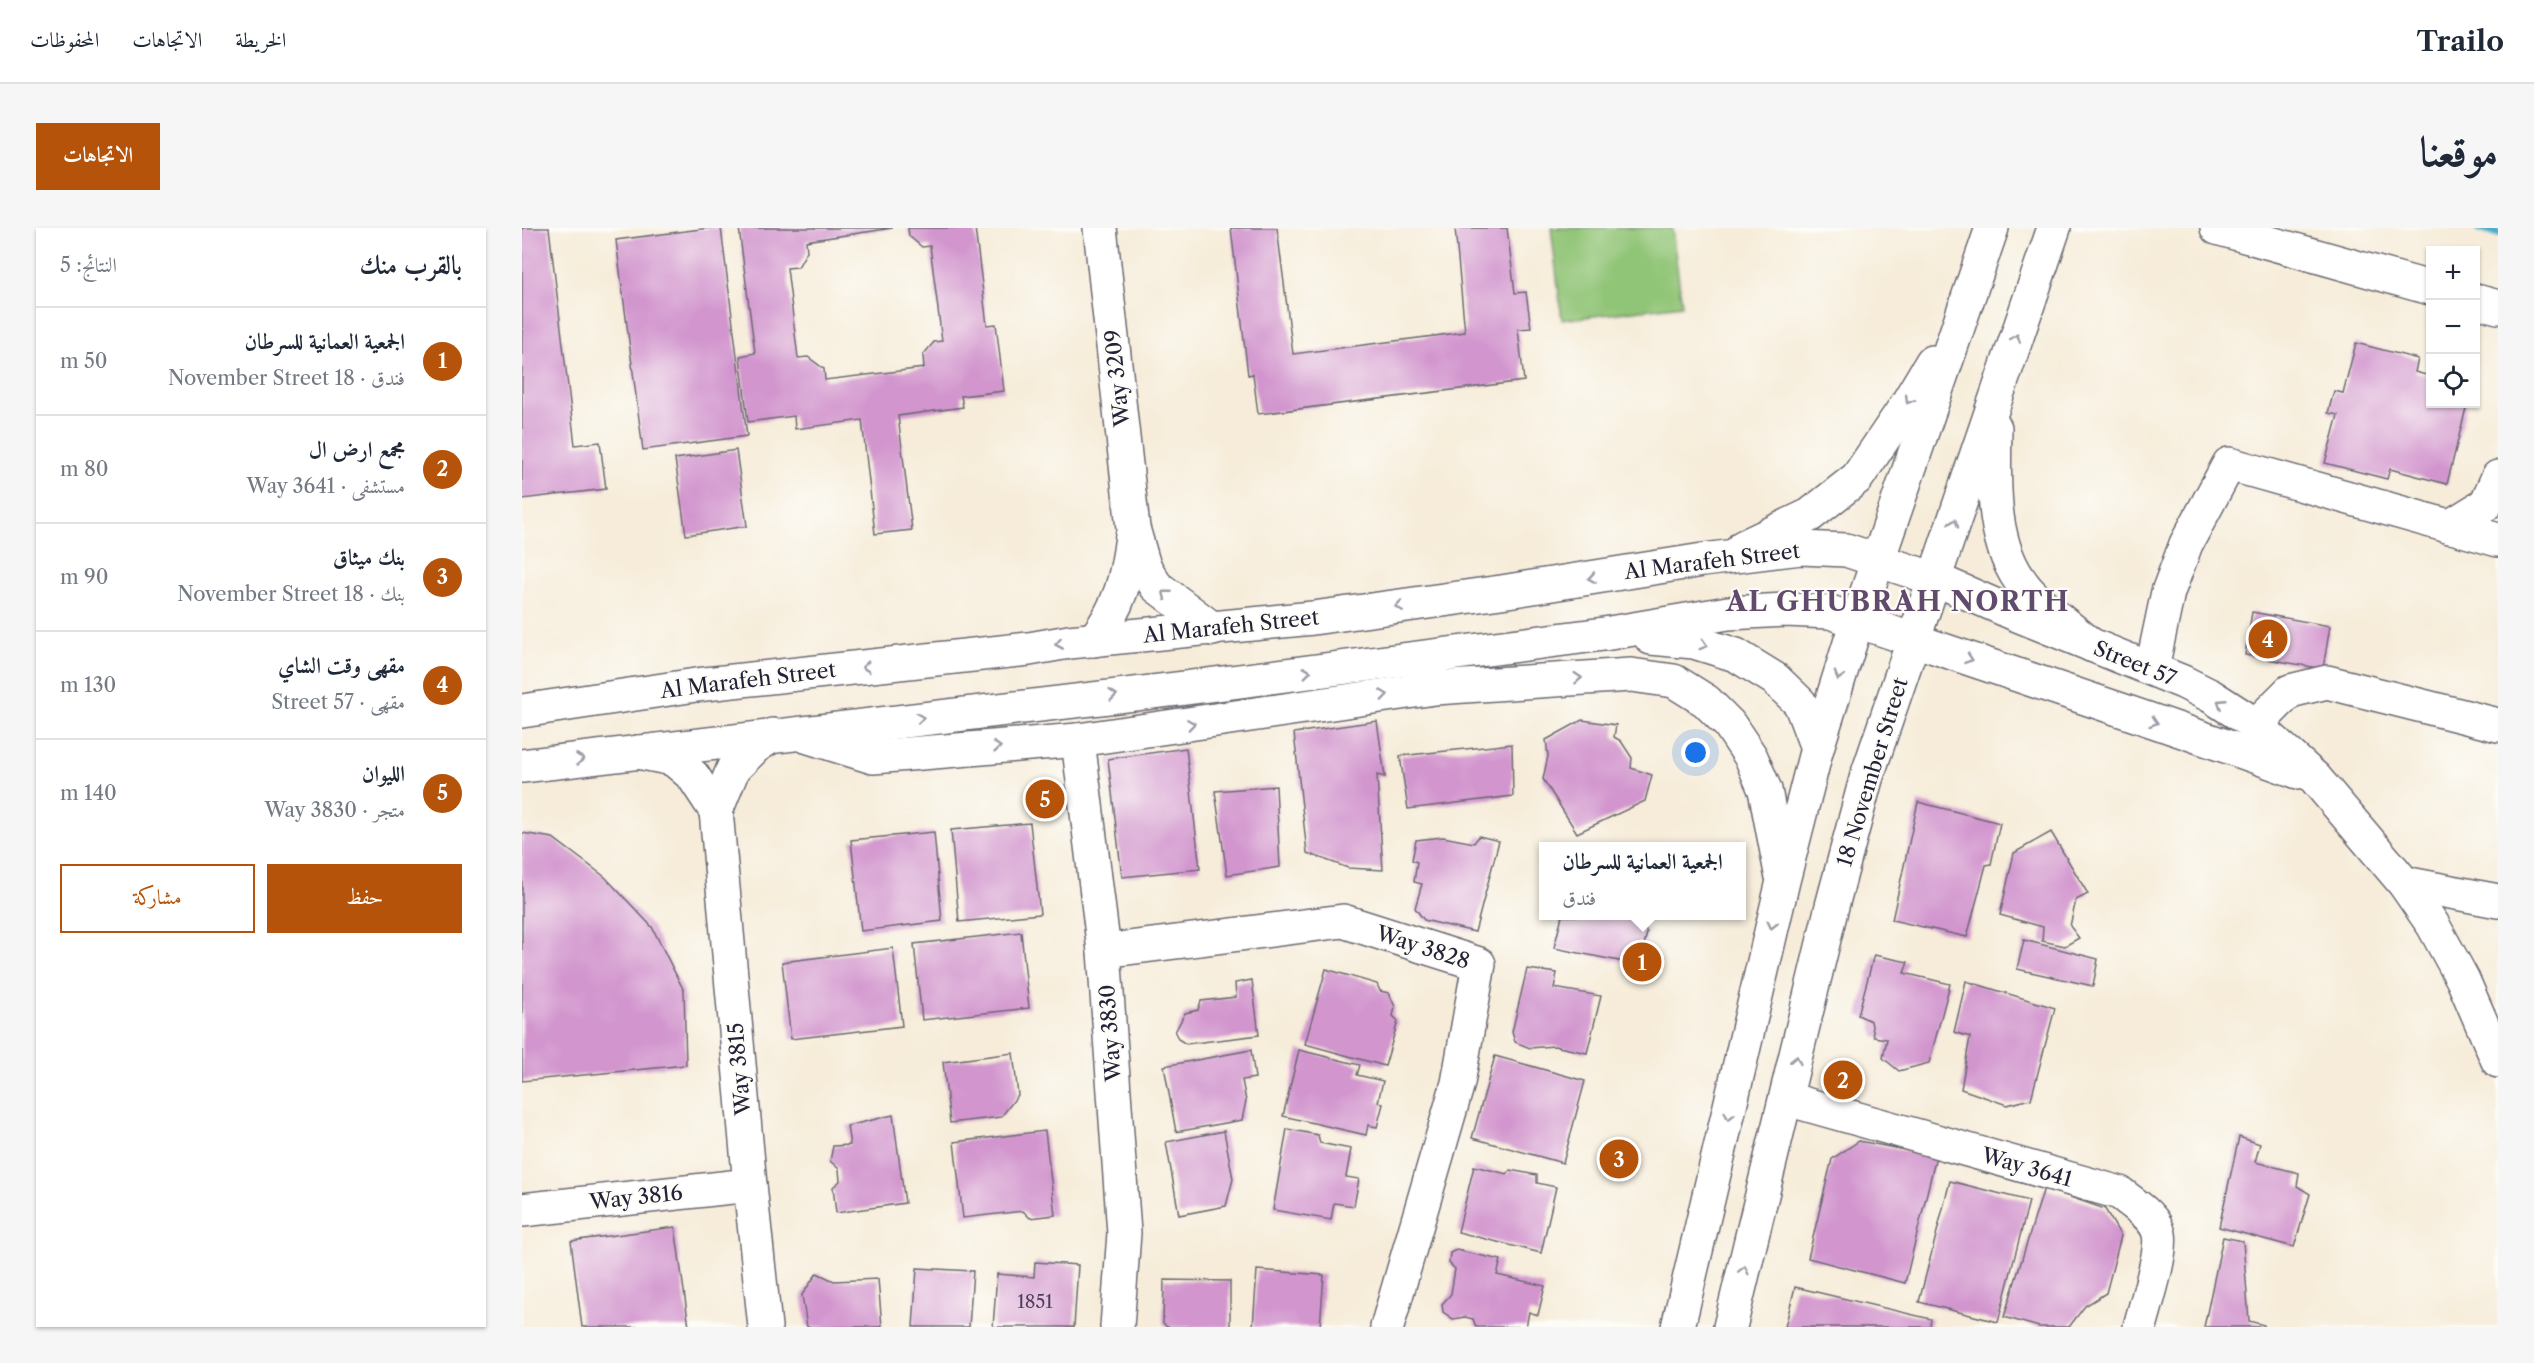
<!DOCTYPE html>
<html lang="ar">
<meta charset="utf-8">
<style>
body{margin:0;font-family:"Libre Caslon Text",Amiri,serif;background:#f6f6f7;color:#1f2937;direction:rtl}
.controls{position:absolute;right:18px;top:18px;display:grid;overflow:hidden;border-radius:0px;box-shadow:0 2px 4px #0004}
.controls button{width:54px;height:54px;display:grid;place-items:center;padding:0;border:0;border-bottom:2px solid #e0e1e3;background:#fff;color:#1f2937;font:30px sans-serif}
.you{position:absolute;left:1174px;top:525px;width:21px;height:21px;margin:-15px;border:4px solid #fff;border-radius:50%;background:#1a73e8;box-shadow:0 0 0 9px #1a73e833}
.badge{display:grid;place-items:center;width:39px;height:39px;border-radius:50%;background:#b45309;color:#fff;font-size:20px;font-weight:700}
.pin{position:absolute;translate:-50% -50%;border:3px solid #fff;box-shadow:0 2px 6px #0006}
.popup{position:absolute;left:1017px;top:614px;width:207px;height:78px;box-sizing:border-box;display:grid;place-content:center;border-radius:0px;background:#fff;filter:drop-shadow(0 2px 4px #0005);font-size:20px;white-space:nowrap;color:#747a83}
.popup b{font-size:22px;color:#1f2937}
.popup::after{content:'';position:absolute;left:50%;top:100%;margin-left:-12px;border:12px solid transparent;border-top-color:#fff}
.list{margin:0;padding:0;list-style:none}
h2{display:flex;justify-content:space-between;align-items:center;height:78px;margin:0;padding:0 24px;font-size:26px}
h2 small{font-size:20px;font-weight:400;color:#747a83}
.list li{display:grid;grid-template-columns:39px 1fr auto;gap:18px;align-items:center;box-sizing:border-box;height:108px;padding:0 24px;border-top:2px solid #e0e1e3}
.list b{display:block;font-size:22px;white-space:nowrap}
.list p{margin:0;font-size:20px;white-space:nowrap;color:#747a83}
.list em{font-size:20px;font-style:normal;color:#747a83}
.actions{display:flex;gap:12px;padding:18px 24px}
.actions a{flex:1;padding:14px 0;border:2px solid #b45309;border-radius:0px;text-align:center;font-size:21px;color:#b45309}
.actions .main{background:#b45309;color:#fff}
.icon{flex:none;width:33px;height:33px;fill:none;stroke:currentColor;stroke-width:2;stroke-linecap:round;stroke-linejoin:round}
.map{position:relative;flex:none;width:1976px;height:1099px;overflow:hidden;direction:ltr;border-radius:0px}
header{display:flex;align-items:center;gap:36px;box-sizing:border-box;height:84px;padding:0 30px;background:#fff;border-bottom:2px solid #e0e1e3}
header strong{font-size:28px}
nav{display:flex;gap:33px;margin-inline-start:auto;font-size:21px}
.intro{display:flex;align-items:center;justify-content:space-between;box-sizing:border-box;height:144px;padding:0 36px}
h1{margin:0;font-size:42px}
.button{padding:15px 27px;border-radius:0px;background:#b45309;color:#fff;font-size:21px;font-weight:700}
main{display:flex;gap:36px;padding:0 36px}
aside{flex:1;background:#fff;border-radius:0px;box-shadow:0 2px 4px #0004}
.map>svg:first-child{display:block}
</style>
<header>
<strong>Trailo</strong>
<nav><a>الخريطة</a><a>الاتجاهات</a><a>المحفوظات</a></nav>
</header>
<div class="intro"><h1>موقعنا</h1><a class="button">الاتجاهات</a></div>
<main>
<div class="map">
<svg width="1976" height="1099" viewBox="0 0 1976 1099">
<rect width="100%" height="100%" fill="#fdfcf7"/>
<filter id="ink" filterUnits="userSpaceOnUse"><feTurbulence type="fractalNoise" baseFrequency=".0167" numOctaves="2"/><feDisplacementMap in="SourceGraphic" scale="12" xChannelSelector="R" yChannelSelector="G"/><feConvolveMatrix kernelMatrix="1 2 1 2 8 2 1 2 1" color-interpolation-filters="sRGB"/></filter>
<filter id="wash" filterUnits="userSpaceOnUse"><feTurbulence type="fractalNoise" baseFrequency=".008" numOctaves="4" result="noise"/><feDisplacementMap in="SourceGraphic" scale="24" xChannelSelector="R" yChannelSelector="G"/><feGaussianBlur stdDeviation="1.35" result="paint"/><feColorMatrix in="noise" values="0 0 0 0 0 0 0 0 0 0 0 0 0 0 0 0 0 1.4 0 .05"/><feComposite in="paint" operator="in"/></filter>
<g filter="url(#wash)">
<rect width="100%" height="100%" fill="#f6ecd9"/>
<path fill="#90c476" stroke="#597358" stroke-width="1.5" d="M1029 0H1150L1160 77 1040 92Z"/>
<g fill="none" stroke-linecap="round" stroke-linejoin="round">
<path stroke="#4caecb" stroke-width="9" d="M1957 0 1976 5"/>
</g>
<g id="blocks">
<g fill="#d295ce">
<path d="M0 0H27L53 217 78 214 84 261 0 271Z"/>
<path d="M187 0H199L225 208 121 222 94 12Z"/>
<path d="M217 0H371L284 13 285 23 276 39 265 40 276 130 286 129 302 141 303 152 402 140 401 127 412 114 420 113 408 18 400 19 387 8 386 0H453L465 97 474 96 482 163 439 168 441 179 376 188 390 302 353 306 340 192 273 201 272 188 226 194 218 128 233 125Z"/>
<path d="M709 0H755L771 126 943 104 933 0H985L993 65 1004 64 1009 100 996 101 1002 153 736 186 731 146 726 147Z"/>
<path d="M1834 115 1896 131 1893 144 1908 148V176H1945L1925 256 1868 241 1865 251 1803 235 1816 187 1806 185 1812 163 1821 165Z"/>
<path d="M214 222 225 298 164 307 153 231Z"/>
<path d="M1730 384 1808 398 1801 441 1723 427Z"/>
<path d="M1060 492 1094 497 1092 509 1099 513 1110 530 1109 540 1130 547 1123 573 1055 605 1021 551 1026 528 1024 512Z"/>
<path d="M855 493 863 549 855 547 861 642 826 640 785 625 772 505Z"/>
<path d="M990 516 991 568 886 581 878 528Z"/>
<path d="M664 520 678 641 600 649 586 531Z"/>
<path d="M754 558 758 639 705 647 693 563Z"/>
<path d="M1396 574 1478 595 1469 636 1464 637 1445 709 1370 692Z"/>
<path d="M508 595 518 686 437 694 429 602Z"/>
<path d="M412 604 420 693 339 703 329 612Z"/>
<path d="M1529 604 1566 666 1554 672 1548 698 1557 710 1543 718 1520 713 1521 699 1478 687 1492 625Z"/>
<path d="M0 605 31 610 83 649 130 699 162 763 164 837 0 853Z"/>
<path d="M957 608 977 613 953 704 902 692 893 680 900 656 892 654 895 634 890 632 894 612 921 609 952 615Z"/>
<path d="M1040 688H1112L1118 691 1125 705 1117 737 1032 720Z"/>
<path d="M499 704 507 780 400 792 392 716Z"/>
<path d="M1502 712 1576 731 1571 758 1495 741Z"/>
<path d="M371 720 380 798 269 811 260 734Z"/>
<path d="M1352 727 1386 734 1382 745 1428 756 1407 835 1377 843 1361 830 1365 811 1352 809 1349 793 1336 787Z"/>
<path d="M804 741 855 756 858 763 867 765 873 779 871 788 876 793 863 838 783 816Z"/>
<path d="M1005 741 1035 745 1032 760 1079 768 1065 825 1032 818 1008 820 993 814 990 804Z"/>
<path d="M730 752 737 807 664 816 656 811 653 804 663 785 676 782 679 773 714 769 713 755Z"/>
<path d="M1444 753 1533 780 1509 871 1485 877 1439 861 1448 809 1432 804Z"/>
<path d="M729 822 733 850 720 852 724 873 720 892 654 904 642 838Z"/>
<path d="M777 822 838 837 835 847 861 853 856 874 861 876 855 899 846 897 844 907 761 888Z"/>
<path d="M491 825 496 867 479 889 428 895 421 834Z"/>
<path d="M973 828 1063 853 1041 935 950 910Z"/>
<path d="M371 887 383 975 314 985 311 959 318 953 317 941 308 933 311 918 328 917 325 898Z"/>
<path d="M765 901 796 907 798 915 829 921 824 949 837 951 832 978 812 975 809 992 751 982Z"/>
<path d="M523 903 533 987 508 990 501 983 441 990 432 914Z"/>
<path d="M702 903 711 951 704 978 657 987 644 914Z"/>
<path d="M1717 909 1738 916 1733 934 1777 945 1775 958 1788 966 1772 1019 1697 999Z"/>
<path d="M1337 913 1414 928 1383 1055 1286 1030 1310 931Z"/>
<path d="M952 938 985 946 988 942 1015 947V955L1034 959 1019 1025 936 1004Z"/>
<path d="M1428 953 1507 973 1476 1094 1397 1074Z"/>
<path d="M1522 960 1583 981 1599 1008 1584 1065 1563 1078 1547 1099H1517L1482 1089Z"/>
<path d="M153 999 167 1099H60L49 1013Z"/>
<path d="M1701 1009 1721 1013 1727 1093 1742 1097V1099H1682Z"/>
<path d="M934 1022 979 1032 975 1047 1023 1058 1016 1087 1007 1084 1004 1099H954L951 1091 943 1089 931 1091 921 1084 920 1076 929 1066 933 1041 927 1035 928 1025Z"/>
<path d="M513 1034 556 1037 552 1099H471L475 1046 512 1049Z"/>
<path d="M395 1040 451 1043 447 1099H391Z"/>
<path d="M735 1042 802 1047 798 1099H731Z"/>
<path d="M295 1045 312 1053 356 1051 360 1099H285L280 1067Z"/>
<path d="M642 1052 708 1053V1099H645L641 1095Z"/>
<path d="M1273 1059 1409 1091 1408 1099H1263Z"/>
</g>
</g>
</g>
<g filter="url(#ink)">
<use href="#blocks" fill-opacity="0" stroke="#6c6972" stroke-width="1.5"/>
<g fill="none" stroke-linecap="round" stroke-linejoin="round">
<g stroke="#6c6972" stroke-width="36">
<g id="minor">
<path d="M578 0 611 300 622 338 634 358 691 401"/>
<path d="M1695 0 1908 60"/>
<path d="M1954 73 1976 79"/>
<path d="M1927 299 1964 276 1976 249"/>
<path d="M1413 351 1493 386 1661 454 1689 468 1734 497 1793 550 1882 655 1911 697 1941 752 1976 833"/>
<path d="M572 412C598 378 605 350 610 308"/>
<path d="M1392 412C1520 456 1649 497 1776 544"/>
<path d="M1630 440 1646 364 1664 316 1707 236 1976 312"/>
<path d="M1734 497 1768 463 1805 454 1976 497"/>
<path d="M556 512 582 723 602 1005 595 1099"/>
<path d="M116 524 151 531 171 548 194 583 228 957 243 1099"/>
<path d="M194 583 211 541 233 519 251 507"/>
<path d="M1882 655 1976 673"/>
<path d="M582 723 821 693 957 736 936 855 865 1099"/>
<path d="M1265 871 1598 965C1611 976 1633 988 1637 1006 1641 1024 1623 1079 1618 1099"/>
<path d="M0 982 228 957"/>
</g>
</g>
<g stroke="#6c6972" stroke-width="36">
<g id="major">
<path d="M1473 200C1472 252 1468 317 1503 359 1519 379 1549 400 1569 417"/>
<path d="M1221 319 1288 287 1335 250 1383 179 1410 134"/>
<path d="M1129 410 1172 414 1214 427 1253 451 1278 475 1295 520"/>
<path d="M0 483 174 457 507 421 547 414 791 390 979 364 1181 332 1279 320 1324 322 1413 351"/>
<path d="M284 508 351 529 556 512 913 460 1109 447 1152 453 1184 473 1207 496 1229 529 1243 562 1259 645"/>
<path d="M0 538 655 461 1082 406 1206 385 1264 382 1308 384 1392 412"/>
<path d="M1156 1099 1261 653 1295 520 1335 393 1470 0"/>
<path d="M1208 1099 1310 678 1344 551 1532 0"/>
</g>
</g>
<use href="#minor" stroke="#fff" stroke-width="33"/>
<use href="#major" stroke="#fff" stroke-width="33"/>
</g>
<defs><path id="oneway-chevron" d="M-2-3.5L2.5 0L-2 3.5" fill="none" stroke-width="1.6" stroke-linecap="round" stroke-linejoin="round" transform="scale(1.5)"/></defs>
<g stroke="#9c9ca7">
<use href="#oneway-chevron" transform="translate(1494 110) rotate(-71)"/>
<use href="#oneway-chevron" transform="translate(1387 172) rotate(121)"/>
<use href="#oneway-chevron" transform="translate(1432 295) rotate(-72)"/>
<use href="#oneway-chevron" transform="translate(1070 350) rotate(171)"/>
<use href="#oneway-chevron" transform="translate(644 366) rotate(-141)"/>
<use href="#oneway-chevron" transform="translate(877 378) rotate(172)"/>
<use href="#oneway-chevron" transform="translate(537 416) rotate(170)"/>
<use href="#oneway-chevron" transform="translate(1182 417) rotate(17)"/>
<use href="#oneway-chevron" transform="translate(1447 431) rotate(19)"/>
<use href="#oneway-chevron" transform="translate(344 439) rotate(174)"/>
<use href="#oneway-chevron" transform="translate(785 444) rotate(-7)"/>
<use href="#oneway-chevron" transform="translate(1317 448) rotate(107)"/>
<use href="#oneway-chevron" transform="translate(1056 450) rotate(-4)"/>
<use href="#oneway-chevron" transform="translate(591 467) rotate(-6)"/>
<use href="#oneway-chevron" transform="translate(862 467) rotate(-8)"/>
<use href="#oneway-chevron" transform="translate(1699 475) rotate(-147)"/>
<use href="#oneway-chevron" transform="translate(398 490) rotate(-7)"/>
<use href="#oneway-chevron" transform="translate(1632 494) rotate(18)"/>
<use href="#oneway-chevron" transform="translate(669 496) rotate(-8)"/>
<use href="#oneway-chevron" transform="translate(475 519) rotate(-5)"/>
<use href="#oneway-chevron" transform="translate(58 531) rotate(-7)"/>
<use href="#oneway-chevron" transform="translate(1250 697) rotate(103)"/>
<use href="#oneway-chevron" transform="translate(1274 832) rotate(-77)"/>
<use href="#oneway-chevron" transform="translate(1207 888) rotate(103)"/>
<use href="#oneway-chevron" transform="translate(1222 1042) rotate(-76)"/>
</g>
</g>
<g text-anchor="middle" dominant-baseline="central" stroke-width="4.5" stroke-linejoin="round" paint-order="stroke">
<g font-size="18" fill="#4e3f60">
<text x="513" y="1074">1851</text>
</g>
<g font-size="21" fill="#22223b" stroke="#fdfcf7">
<text transform="translate(595 150) rotate(-96)">Way 3209</text>
<text transform="translate(1190 333) rotate(-7)">Al Marafeh Street</text>
<text transform="translate(709 398) rotate(-6)">Al Marafeh Street</text>
<text transform="translate(1613 435) rotate(22)">Street 57</text>
<text transform="translate(226 452) rotate(-7)">Al Marafeh Street</text>
<text transform="translate(1350 544) rotate(-73)">18 November Street</text>
<text transform="translate(901 719) rotate(18)">Way 3828</text>
<text transform="translate(588 805) rotate(-94)">Way 3830</text>
<text transform="translate(217 841) rotate(-95)">Way 3815</text>
<text transform="translate(1505 939) rotate(16)">Way 3641</text>
<text transform="translate(114 969) rotate(-6)">Way 3816</text>
</g>
<g font-size="27" font-weight="bold" letter-spacing="1.5" fill="#604a6e" stroke="#fdfcf7">
<text x="1376" y="373">AL GHUBRAH NORTH</text>
</g>
</g>
</svg>
<div class="controls">
<button>+</button>
<button>−</button>
<button><svg class="icon" aria-label="locate" viewBox="0 0 24 24"><circle cx="12" cy="12" r="6"/><path d="M12 2v4M12 18v4M2 12h4M18 12h4"/></svg></button>
</div>
<div class="you"></div>
<div class="pin badge" style="left:1120px;top:734px">1</div>
<div class="popup"><b>الجمعية العمانية للسرطان</b>فندق</div>
<div class="pin badge" style="left:1321px;top:852px">2</div>
<div class="pin badge" style="left:1097px;top:931px">3</div>
<div class="pin badge" style="left:1746px;top:411px">4</div>
<div class="pin badge" style="left:523px;top:571px">5</div>
</div>
<aside>
<h2>بالقرب منك<small>النتائج: 5</small></h2>
<ul class="list">
<li><span class="badge">1</span><div><b>الجمعية العمانية للسرطان</b><p>فندق · 18 November Street</p></div><em>50 m</em></li>
<li><span class="badge">2</span><div><b>مجمع ارض ال</b><p>مستشفى · Way 3641</p></div><em>80 m</em></li>
<li><span class="badge">3</span><div><b>بنك ميثاق</b><p>بنك · 18 November Street</p></div><em>90 m</em></li>
<li><span class="badge">4</span><div><b>مقهى وقت الشاي</b><p>مقهى · Street 57</p></div><em>130 m</em></li>
<li><span class="badge">5</span><div><b>الليوان</b><p>متجر · Way 3830</p></div><em>140 m</em></li>
</ul>
<div class="actions"><a class="main">حفظ</a><a>مشاركة</a></div>
</aside>
</main>
